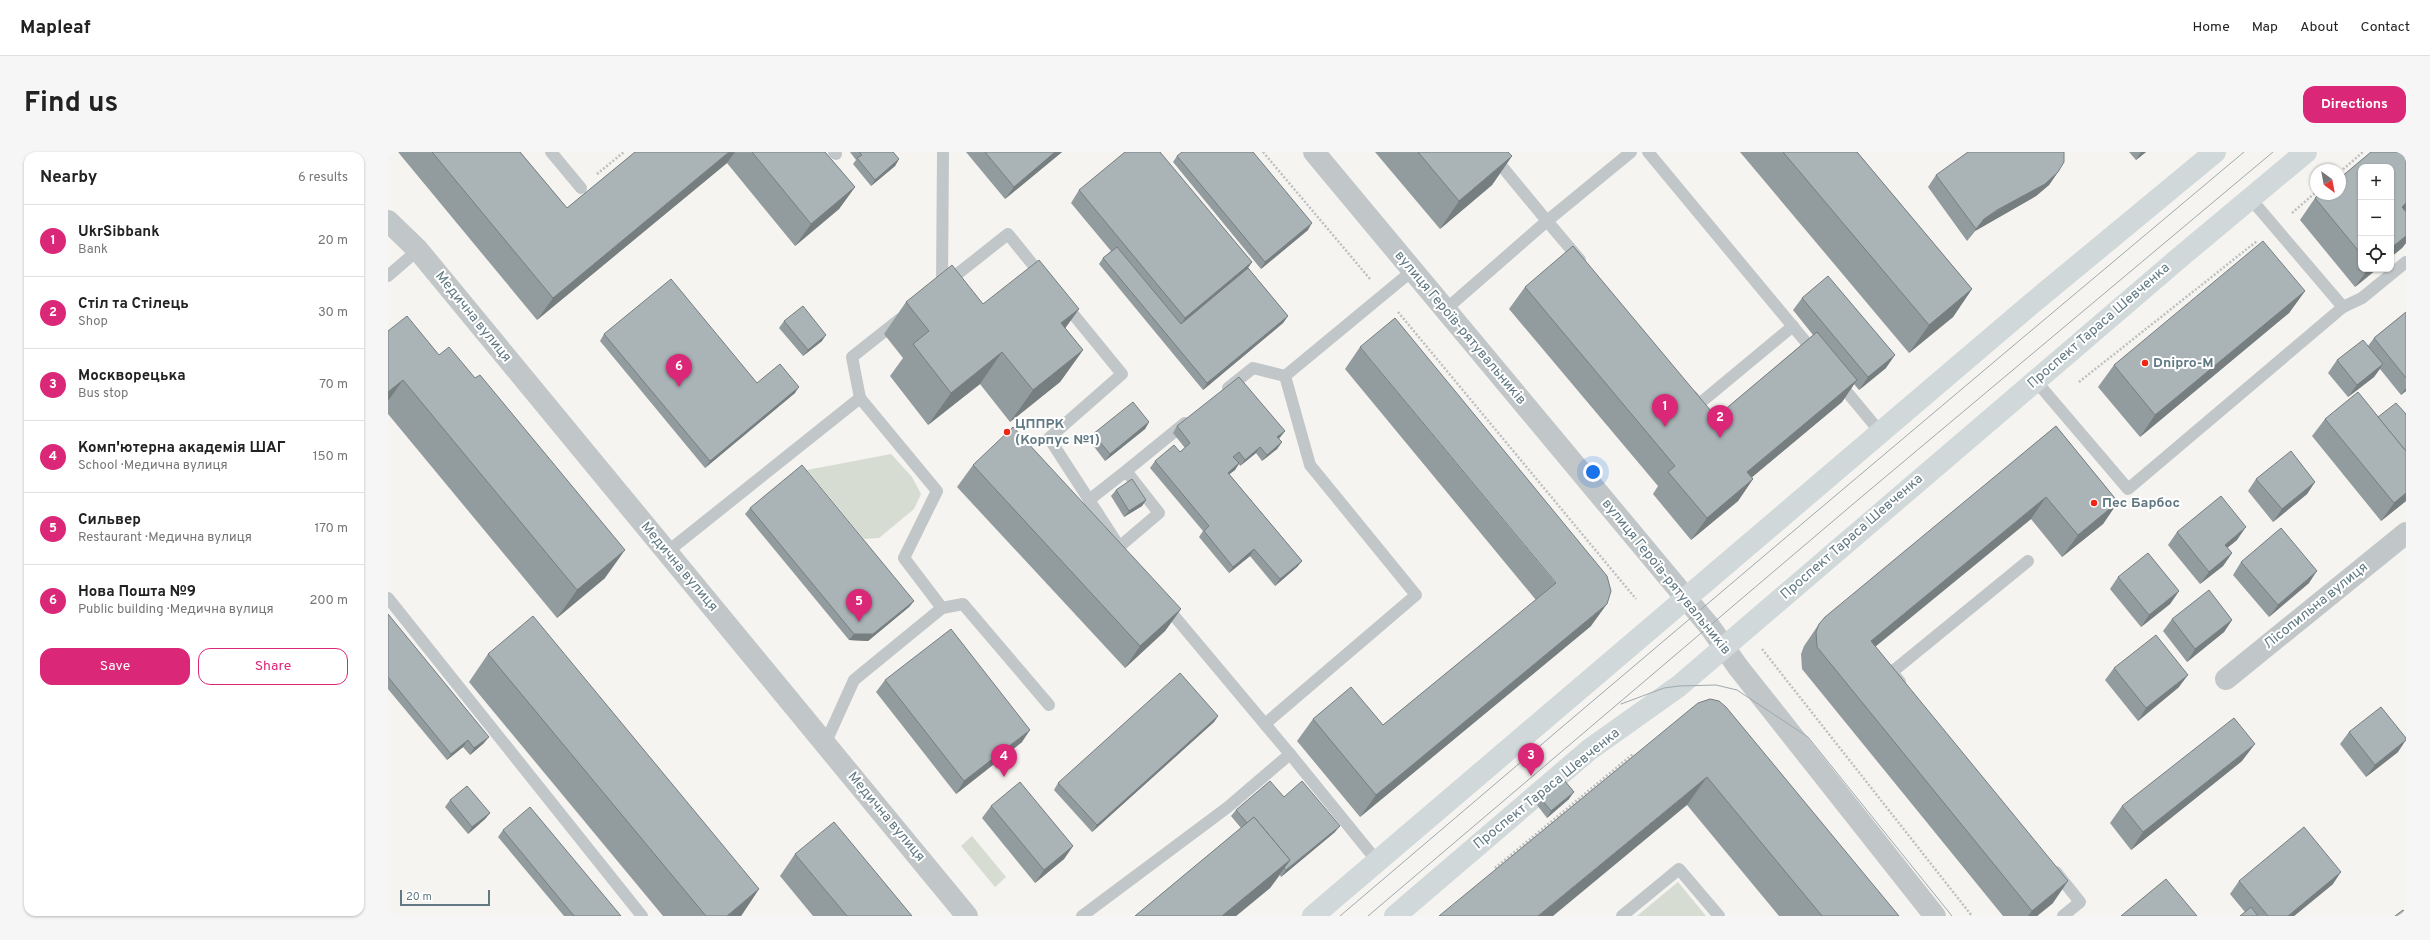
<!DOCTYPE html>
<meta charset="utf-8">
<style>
body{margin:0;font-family:Overpass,sans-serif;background:#f6f6f6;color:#222}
.controls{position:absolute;right:12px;top:12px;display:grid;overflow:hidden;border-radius:8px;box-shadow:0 1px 3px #0004}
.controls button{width:36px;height:36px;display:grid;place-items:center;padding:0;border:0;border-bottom:1px solid #e0e0e0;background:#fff;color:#222;font:20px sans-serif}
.compass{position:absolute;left:1922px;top:12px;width:36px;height:36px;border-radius:50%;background:#fff;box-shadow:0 1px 3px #0004;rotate:148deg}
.scale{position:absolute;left:12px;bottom:10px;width:90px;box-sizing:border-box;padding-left:4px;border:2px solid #617983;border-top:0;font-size:11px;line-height:14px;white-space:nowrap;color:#617983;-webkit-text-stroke:3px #fff;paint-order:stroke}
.you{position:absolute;left:1205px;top:320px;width:14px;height:14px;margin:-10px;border:3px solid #fff;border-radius:50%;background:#1a73e8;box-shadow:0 0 0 6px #1a73e833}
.badge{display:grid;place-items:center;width:26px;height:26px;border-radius:50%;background:#db2777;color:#fff;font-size:13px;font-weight:700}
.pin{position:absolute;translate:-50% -33px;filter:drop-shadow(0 1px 2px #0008)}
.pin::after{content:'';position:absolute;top:21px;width:14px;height:12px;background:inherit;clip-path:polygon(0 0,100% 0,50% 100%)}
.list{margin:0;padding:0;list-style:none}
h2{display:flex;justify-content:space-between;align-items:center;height:52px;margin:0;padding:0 16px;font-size:17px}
h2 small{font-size:13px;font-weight:400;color:#767676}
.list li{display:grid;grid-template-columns:26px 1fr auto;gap:12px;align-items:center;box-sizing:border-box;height:72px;padding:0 16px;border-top:1px solid #e0e0e0}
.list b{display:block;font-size:15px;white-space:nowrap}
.list p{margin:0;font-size:13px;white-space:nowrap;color:#767676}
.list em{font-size:13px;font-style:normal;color:#767676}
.actions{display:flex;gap:8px;padding:12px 16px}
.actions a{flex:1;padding:9px 0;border:1px solid #db2777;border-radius:12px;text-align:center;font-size:14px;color:#db2777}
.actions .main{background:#db2777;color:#fff}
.icon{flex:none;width:22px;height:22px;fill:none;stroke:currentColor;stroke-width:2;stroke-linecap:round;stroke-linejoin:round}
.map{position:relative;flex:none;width:2018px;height:764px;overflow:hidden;border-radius:12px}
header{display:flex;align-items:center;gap:24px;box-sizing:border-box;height:56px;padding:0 20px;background:#fff;border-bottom:1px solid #e0e0e0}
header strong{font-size:19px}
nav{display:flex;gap:22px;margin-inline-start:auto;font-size:14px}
.intro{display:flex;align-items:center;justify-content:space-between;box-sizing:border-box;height:96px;padding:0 24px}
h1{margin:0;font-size:28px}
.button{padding:10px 18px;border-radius:12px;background:#db2777;color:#fff;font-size:14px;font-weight:700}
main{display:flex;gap:24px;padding:0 24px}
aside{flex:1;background:#fff;border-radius:12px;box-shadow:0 1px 3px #0004}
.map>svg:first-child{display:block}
</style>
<header>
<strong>Mapleaf</strong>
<nav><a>Home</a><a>Map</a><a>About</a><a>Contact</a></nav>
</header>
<div class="intro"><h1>Find us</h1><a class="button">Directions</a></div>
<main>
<aside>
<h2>Nearby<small>6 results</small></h2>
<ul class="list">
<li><span class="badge">1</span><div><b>UkrSibbank</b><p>Bank</p></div><em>20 m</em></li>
<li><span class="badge">2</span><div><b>Стіл та Стілець</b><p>Shop</p></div><em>30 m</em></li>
<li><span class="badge">3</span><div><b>Москворецька</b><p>Bus stop</p></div><em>70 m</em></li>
<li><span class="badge">4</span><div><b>Комп'ютерна академія ШАГ</b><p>School · Медична вулиця</p></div><em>150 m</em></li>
<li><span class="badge">5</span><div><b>Сильвер</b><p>Restaurant · Медична вулиця</p></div><em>170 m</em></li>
<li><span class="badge">6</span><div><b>Нова Пошта №9</b><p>Public building · Медична вулиця</p></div><em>200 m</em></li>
</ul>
<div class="actions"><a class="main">Save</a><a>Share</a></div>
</aside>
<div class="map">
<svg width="2018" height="764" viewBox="0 0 2018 764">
<rect width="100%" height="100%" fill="#f5f4f0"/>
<g fill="#d6dcd1">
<path d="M503 302 524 325 533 342 526 357 491 386 476 387 419 318Z"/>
<path d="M584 684 618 725 607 735 573 694Z"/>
<path d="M1290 730 1318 764H1249Z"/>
</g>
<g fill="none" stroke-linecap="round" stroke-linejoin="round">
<g stroke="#bdbfc1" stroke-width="2.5" stroke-dasharray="2 2" stroke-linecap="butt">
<path d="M875 0 982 127"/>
<path d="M1952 20 1975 0"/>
<path d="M209 22 236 0"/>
<path d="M1904 61 1928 40"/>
<path d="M1010 160 1248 447"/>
<path d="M1691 230 1869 89"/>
<path d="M1374 497 1584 764"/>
<path d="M1107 716 1245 602"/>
</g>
<g stroke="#c1c6c8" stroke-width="12">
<path d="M163 0 193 36"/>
<path d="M446 0 448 2"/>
<path d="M1260 0 1427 201"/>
<path d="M1192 108 1159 69 1243 0"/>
<path d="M0 124 30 98"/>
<path d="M558 131 620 82 654 124"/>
<path d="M554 135 555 0"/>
<path d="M676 151 734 222 661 286 729 391"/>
<path d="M1955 155 1974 146 2018 110"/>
<path d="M1057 158 1159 69 1102 0"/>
<path d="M1449 228 1493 281"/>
<path d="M1647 228 1740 337 1955 155 1862 46"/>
<path d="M840 236 865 216 897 224"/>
<path d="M1304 244 1311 252 1405 174"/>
<path d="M472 246 549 339 516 406 554 456"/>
<path d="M701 348 738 319"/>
<path d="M731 395 771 361 738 319 797 271"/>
<path d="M279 400 472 246 464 205 512 167"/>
<path d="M0 446 254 764"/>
<path d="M777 453 902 602"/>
<path d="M1512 530 1504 520 1640 409"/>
<path d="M877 572 1028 443 922 313 897 224 1024 119"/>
<path d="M437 592 466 528 554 456 575 452 661 553"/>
<path d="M1668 720 1692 750 1675 764"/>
<path d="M694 764 840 655 902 602 989 709"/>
<path d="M1234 764 1291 717 1331 764"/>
</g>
<g stroke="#c1c6c8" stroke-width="22">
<path d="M926 0 1322 475 1350 515 1547 764"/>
<path d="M0 69 30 98 579 764"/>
<path d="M1838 527 2018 381"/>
</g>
<g stroke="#d0d8da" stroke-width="22">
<path d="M925 764 1642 153 1827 0"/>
<path d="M1007 764 1201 598 1291 534 1797 101 1918 0"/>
</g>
<g stroke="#9fa8ac" stroke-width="1">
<path d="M1233 552 1276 536 1291 534 1328 533 1349 538 1420 585 1564 764"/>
<path d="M952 764C1252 508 1554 253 1856 0"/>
<path d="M980 764 1471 347 1885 0"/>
</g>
</g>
<g fill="#929b9d">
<path d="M10 0H132L179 56 247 0H437L467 35 451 57 407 94 339 11 149 168Z"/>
<path d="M462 0H505L511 7 507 14 483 34 465 12 468 8Z"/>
<path d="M578 0H674L617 47Z"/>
<path d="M987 0H1120L1124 4 1104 33 1052 77Z"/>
<path d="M1352 0H1469L1584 137 1565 165 1521 201Z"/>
<path d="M1741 0H1758L1748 8Z"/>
<path d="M1983 0H2018V91L2014 96 2003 105V15H1973V117H1989L1967 135 1912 68 1927 46 1932 42H1952V26Z"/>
<path d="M789 4 920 78 873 117 785 10Z"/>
<path d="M1670 20 1661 33 1648 44 1601 71 1587 79 1579 89 1540 35 1548 23Z"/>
<path d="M691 38 864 110 860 116 900 164 895 171 815 238 711 112 715 106 723 99 683 51Z"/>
<path d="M1137 135 1328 265 1425 183 1405 158 1414 146 1498 216 1471 238 1466 232 1454 250 1364 325 1365 327 1350 349 1303 388 1265 342 1270 334 1121 157Z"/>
<path d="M1917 139 1901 161 1752 285 1710 235 1726 213Z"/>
<path d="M518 150 595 152 691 157 677 176 695 198 672 230 622 270 592 232 540 273 502 224 515 206 496 182Z"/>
<path d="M2018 160V239L2013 243 1992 217 1986 225 1960 245 1940 221 1949 208 1980 194 1986 186Z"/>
<path d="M396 169 434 189 415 204 391 176Z"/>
<path d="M0 179 51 203 87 226 217 426 169 466 0 262Z"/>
<path d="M216 182 369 231 407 241 317 316 212 189Z"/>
<path d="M972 195 1203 474 972 665 909 589 925 567 995 573 1148 448 957 217Z"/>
<path d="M2018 262V349L1993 369 1924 284 1937 267 1990 265Z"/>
<path d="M761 270 757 277 717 309 701 288 705 282Z"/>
<path d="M789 274 897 279 891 287 894 290 889 297 874 309 868 301 852 314 851 312 847 318 841 322 914 409 909 415 887 434 862 404 841 421 811 385 815 379 762 316 767 309 792 300 797 296 785 281Z"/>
<path d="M1668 274 1730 350 1715 372 1674 405 1643 367 1487 495 1665 751 1649 764H1615L1414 517 1413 502 1416 494 1431 472Z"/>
<path d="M585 313 793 457 777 479 737 516 569 335Z"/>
<path d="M1868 327 1927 330 1919 342 1885 370 1860 339Z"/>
<path d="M728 338 758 348 754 354 736 365 723 344Z"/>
<path d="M362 356 526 449 521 455 480 489 461 488 357 362Z"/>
<path d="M1789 380 1849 388 1839 396 1844 401 1835 414 1812 432 1780 393Z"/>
<path d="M1853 410 1921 431 1881 465 1845 423Z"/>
<path d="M1730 425 1791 439 1782 452 1753 475 1722 437Z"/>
<path d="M0 462 96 591 82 603 75 595 59 608 0 537Z"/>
<path d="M1784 467 1844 468 1836 480 1799 510 1775 479Z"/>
<path d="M100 502 371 737 353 764H275L81 530Z"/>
<path d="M1726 516 1791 535 1750 569 1717 528Z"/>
<path d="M497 528 634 590 568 642 488 540Z"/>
<path d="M1299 560 1511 764H1391L1299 653Z"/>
<path d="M830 564 826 570 704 680 666 638 670 631Z"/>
<path d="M1961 580 2010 600 1978 625 1952 592Z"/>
<path d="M1854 609 1743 698 1722 671 1734 654Z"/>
<path d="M896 645 947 680 893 725 892 723 882 736 848 764H747L853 676 843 664 848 658Z"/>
<path d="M1153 647H1181L1159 666 1149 653Z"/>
<path d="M62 648 102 661 97 667 80 682 57 655Z"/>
<path d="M603 654 685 694 676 707 647 731 594 666Z"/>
<path d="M115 678 233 764H176L110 685Z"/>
<path d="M407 702 524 764H425L392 724Z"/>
<path d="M1851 729 1945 732 1906 764H1852L1857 760 1842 742Z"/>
</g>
<g fill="#777e80">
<path d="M341 0H347L339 11 149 168 165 146Z"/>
<path d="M667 0H674L617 47 626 35Z"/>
<path d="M1753 0H1758L1748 8Z"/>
<path d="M1124 4 1104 33 1052 77 1071 49Z"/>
<path d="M511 7 507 14 483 34 487 28Z"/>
<path d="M1670 20 1661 33 1648 44 1601 71 1587 79 1579 89 1588 77 1596 67Z"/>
<path d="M467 35 451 57 407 94 423 72Z"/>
<path d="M2018 51V61L2014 55Z"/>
<path d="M924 71 920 78 873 117 877 110Z"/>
<path d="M2018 84V91L2014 96 2003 105V96Z"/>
<path d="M864 110 855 123 789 178 797 166Z"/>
<path d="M1980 117H1989L1967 135Z"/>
<path d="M1584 137 1565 165 1521 201 1541 173Z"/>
<path d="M1917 139 1901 161 1752 285 1767 263Z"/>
<path d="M691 157 668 189 673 171Z"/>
<path d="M900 164 895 171 815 238 819 231Z"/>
<path d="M438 183 434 189 415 204 420 198Z"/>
<path d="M695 198 672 230 622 270 645 238Z"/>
<path d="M614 200 592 232 540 273 563 241Z"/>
<path d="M1507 203 1498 216 1471 238 1480 225Z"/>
<path d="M1995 212 1986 225 1960 245 1969 233Z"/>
<path d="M15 228 0 249V240Z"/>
<path d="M1469 228 1454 250 1344 342 1359 320Z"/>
<path d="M411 235 407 241 317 316 322 309Z"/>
<path d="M2018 236V239L2013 243Z"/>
<path d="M761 270 757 277 717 309 722 302Z"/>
<path d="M897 279 892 285 885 292 889 285Z"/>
<path d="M894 290 889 297 874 309 879 303Z"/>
<path d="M872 295 868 301 852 314 857 308Z"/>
<path d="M851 311 847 318 835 327 840 321Z"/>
<path d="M1365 327 1350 349 1303 388 1319 366Z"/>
<path d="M1927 330 1919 342 1885 370 1894 357Z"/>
<path d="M2018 341V349L1993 369 2006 351Z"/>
<path d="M1658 345 1643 367 1467 511 1483 489Z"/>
<path d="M758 348 754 354 736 365 741 359Z"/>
<path d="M1730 350 1715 372 1674 405 1690 383Z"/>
<path d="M1858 375 1849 388 1828 405 1837 393Z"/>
<path d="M866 397 862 404 841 421 845 415Z"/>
<path d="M237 398 217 426 169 466 189 438Z"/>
<path d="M1844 401 1835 414 1812 432 1821 420Z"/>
<path d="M914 409 909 415 887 434 892 427Z"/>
<path d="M1929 419 1921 431 1881 465 1890 453Z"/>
<path d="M1791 439 1782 452 1753 475 1761 463Z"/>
<path d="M526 449 521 455 480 489 461 488 466 482Z"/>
<path d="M1219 452 1203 474 972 665 988 643Z"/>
<path d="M793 457 777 479 737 516 752 494Z"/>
<path d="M1844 468 1836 480 1799 510 1807 497Z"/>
<path d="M1800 523 1791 535 1750 569 1758 556Z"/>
<path d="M830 564 826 570 704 680 709 673Z"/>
<path d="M642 578 634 590 568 642 576 629Z"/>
<path d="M101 585 96 591 82 603 86 596Z"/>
<path d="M80 588 75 595 59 608 63 602Z"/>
<path d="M2018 588 2010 600 1978 625 1987 613Z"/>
<path d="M1867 592 1854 609 1743 698 1755 680Z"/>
<path d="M1319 625 1299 653 1165 764H1150Z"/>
<path d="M1186 640 1181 647 1159 666 1163 659Z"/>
<path d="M102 661 97 667 80 682 84 675Z"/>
<path d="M952 674 947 680 893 725 898 718Z"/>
<path d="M685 694 676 707 647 731 656 718Z"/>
<path d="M902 708 882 736 848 764H834Z"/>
<path d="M1953 720 1945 732 1906 764H1900Z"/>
<path d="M1680 729 1665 751 1649 764H1640L1644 759Z"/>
<path d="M371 737 353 764H339Z"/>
</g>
<g fill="#aab4b7" stroke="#777e80">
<path d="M44 0H132L179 56 247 0H341L165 146Z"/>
<path d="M364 0H437L467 35 423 72Z"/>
<path d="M471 0H505L511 7 487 28 469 6 474 3Z"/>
<path d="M597 0H667L626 35Z"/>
<path d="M737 0H772L864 110 797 166 691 38Z"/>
<path d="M794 0H865L924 71 877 110 789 4Z"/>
<path d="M1030 0H1120L1124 4 1071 49Z"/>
<path d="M1395 0H1469L1584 137 1541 173Z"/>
<path d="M1580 0H1676V10L1670 20 1657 32 1609 58 1596 67 1588 77 1548 23Z"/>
<path d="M1983 0H2018V51L2014 55 2018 60V84L2003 96V15H1973V102L1927 46 1932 42H1952V26Z"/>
<path d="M1875 89 1917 139 1767 263 1726 213Z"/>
<path d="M1185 94 1328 265 1429 180 1469 228 1359 320 1365 327 1319 366 1280 320 1287 314 1137 135Z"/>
<path d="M729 95 793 172 860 116 900 164 819 231 715 106Z"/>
<path d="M651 108 691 157 673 171 695 198 645 238 614 200 563 241 525 192 541 179 518 150 564 113 595 152Z"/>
<path d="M1440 124 1507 203 1480 225 1414 146Z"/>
<path d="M283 127 369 231 392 212 411 235 322 309 216 182Z"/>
<path d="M415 154 438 183 420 198 396 169Z"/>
<path d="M2018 160V226L1986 186Z"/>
<path d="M19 164 51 203 61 195 87 226 92 223 237 398 189 438 15 228 0 240V179Z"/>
<path d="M1007 166 1219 424 1223 439 1219 452 988 643 925 567 963 535 995 573 1168 431 972 195Z"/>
<path d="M1975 188 1995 212 1969 233 1949 208Z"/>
<path d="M851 225 897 279 889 285 894 290 879 303 872 295 857 308 851 300 845 305 851 311 840 321 914 409 892 427 866 397 845 415 816 379 821 374 767 309 786 293 792 300 802 291 789 274Z"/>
<path d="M1970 240 2018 299V341L2006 351 1937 267Z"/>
<path d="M745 250 761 270 722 302 705 282Z"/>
<path d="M2008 251 2018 262V299L1990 265Z"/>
<path d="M1668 274 1730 350 1690 383 1658 345 1483 489 1680 729 1644 759 1429 495 1428 480 1431 472 1437 465Z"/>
<path d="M625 275 793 457 752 494 585 313Z"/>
<path d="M1903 299 1927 330 1894 357 1868 327Z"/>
<path d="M414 313 526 449 485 482H466L362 356Z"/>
<path d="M744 327 758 348 741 359 728 338Z"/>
<path d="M1833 344 1858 375 1837 393 1844 401 1821 420 1789 380Z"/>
<path d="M1893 376 1929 419 1890 453 1853 410Z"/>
<path d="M1760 401 1791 439 1761 463 1730 425Z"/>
<path d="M1821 438 1844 468 1807 497 1784 467Z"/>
<path d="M0 462 101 585 86 596 80 588 63 602 0 525Z"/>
<path d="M145 464 371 737 339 764H318L100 502Z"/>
<path d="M563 477 642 578 576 629 497 528Z"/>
<path d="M1768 483 1800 523 1758 556 1726 516Z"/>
<path d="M792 521 830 564 709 673 670 631Z"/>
<path d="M1322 547 1331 549 1338 555 1511 764H1434L1319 625 1150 764H1051L1299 560 1310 551Z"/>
<path d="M1993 555 2018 586V588L1987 613 1961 580Z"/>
<path d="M1846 566 1867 592 1755 680 1734 654Z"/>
<path d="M1176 628 1186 640 1163 659 1153 647Z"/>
<path d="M882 629 896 645 914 629 952 674 898 718 896 716 902 708 866 665 859 671 848 658Z"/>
<path d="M632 630 685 694 656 718 603 654Z"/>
<path d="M79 634 102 661 84 675 62 648Z"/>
<path d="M142 655 233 764H186L115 678Z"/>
<path d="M866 665 902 708 834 764H747Z"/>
<path d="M446 670 524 764H459L407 702Z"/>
<path d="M1916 675 1953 720 1900 764H1880L1851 729Z"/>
<path d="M1778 727 1809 764H1733Z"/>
<path d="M1863 755 1870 764H1852Z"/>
<path d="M2015 758 2018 761V764H2007Z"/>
</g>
<g fill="#f12514" stroke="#fff" stroke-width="1.5">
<circle cx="1757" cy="211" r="4"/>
<circle cx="619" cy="280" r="4"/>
<circle cx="1706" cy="351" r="4"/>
</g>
<g text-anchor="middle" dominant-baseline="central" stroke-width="4" stroke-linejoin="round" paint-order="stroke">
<g font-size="14" fill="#617983" stroke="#fff">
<text transform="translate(85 165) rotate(51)">Медична вулиця</text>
<text transform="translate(1711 174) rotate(-41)">Проспект Тараса Шевченка</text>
<text transform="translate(1072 176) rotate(50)">вулиця Героїв-рятувальників</text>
<text transform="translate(1464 385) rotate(-41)">Проспект Тараса Шевченка</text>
<text transform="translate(291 415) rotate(50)">Медична вулиця</text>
<text transform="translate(1278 425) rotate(51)">вулиця Героїв-рятувальників</text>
<text transform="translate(1928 454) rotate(-39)">Лісопильна вулиця</text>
<text transform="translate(1159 637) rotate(-39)">Проспект Тараса Шевченка</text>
<text transform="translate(498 665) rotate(50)">Медична вулиця</text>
</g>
<g font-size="14" font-weight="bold" fill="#617983" stroke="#fff" text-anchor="start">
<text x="1765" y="211">Dnipro-M</text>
<text x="627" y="272">ЦППРК<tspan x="627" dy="16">(Корпус №1)</tspan></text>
<text x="1714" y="351">Пес Барбос</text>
</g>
</g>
</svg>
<div class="controls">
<button>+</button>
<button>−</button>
<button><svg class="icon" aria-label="locate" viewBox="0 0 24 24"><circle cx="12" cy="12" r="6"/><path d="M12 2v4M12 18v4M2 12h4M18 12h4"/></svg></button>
</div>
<svg class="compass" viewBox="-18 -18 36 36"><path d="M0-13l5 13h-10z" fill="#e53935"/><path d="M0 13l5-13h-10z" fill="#767676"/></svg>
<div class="scale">20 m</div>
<div class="you"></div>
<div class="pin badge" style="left:1277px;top:275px">1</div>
<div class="pin badge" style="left:1332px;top:286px">2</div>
<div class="pin badge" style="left:1143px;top:624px">3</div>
<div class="pin badge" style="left:616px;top:625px">4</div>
<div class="pin badge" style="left:471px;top:470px">5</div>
<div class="pin badge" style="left:291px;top:235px">6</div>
</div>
</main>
